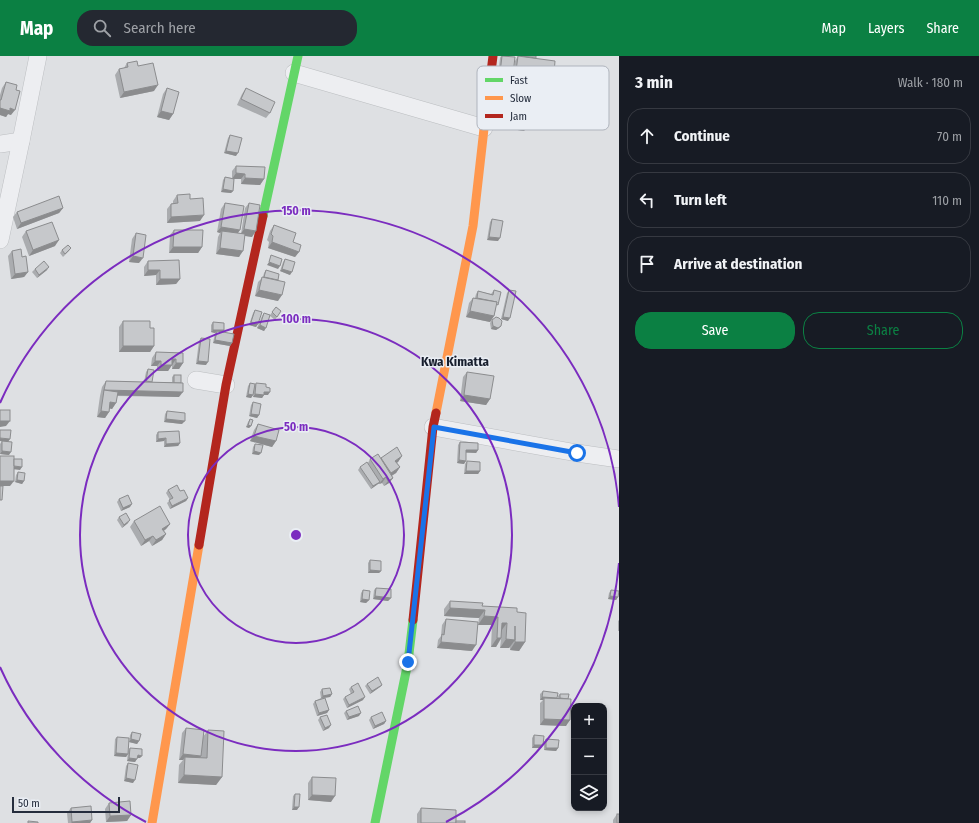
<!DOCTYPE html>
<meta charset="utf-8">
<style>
body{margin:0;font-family:"Fira Sans Condensed",sans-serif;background:#242831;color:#f1f3f6}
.controls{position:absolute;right:12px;bottom:12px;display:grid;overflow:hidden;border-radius:8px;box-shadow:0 2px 6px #0003}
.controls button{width:36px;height:36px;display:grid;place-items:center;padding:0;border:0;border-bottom:1px solid #363941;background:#171b24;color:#f1f3f6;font:20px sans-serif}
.scale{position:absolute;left:12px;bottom:10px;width:108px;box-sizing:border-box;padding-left:4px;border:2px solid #252d3d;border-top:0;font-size:11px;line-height:14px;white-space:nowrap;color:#252d3d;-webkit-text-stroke:3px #eaeef4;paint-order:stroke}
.stop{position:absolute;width:12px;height:12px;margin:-9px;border:3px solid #1a73e8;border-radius:50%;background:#fff}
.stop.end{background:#1a73e8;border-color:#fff;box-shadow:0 1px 4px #0008}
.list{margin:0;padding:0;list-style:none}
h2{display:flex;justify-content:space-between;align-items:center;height:52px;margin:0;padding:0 16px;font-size:17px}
h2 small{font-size:13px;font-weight:400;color:#9ea1a6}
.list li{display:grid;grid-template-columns:26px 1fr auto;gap:12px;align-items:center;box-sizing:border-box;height:56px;margin:0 8px 8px;padding:0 8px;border:1px solid #363941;border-radius:16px}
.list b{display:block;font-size:15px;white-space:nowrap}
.list em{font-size:13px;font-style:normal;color:#9ea1a6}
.actions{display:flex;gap:8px;padding:12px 16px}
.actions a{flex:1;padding:9px 0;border:1px solid #0b8043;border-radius:16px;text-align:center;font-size:14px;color:#0b8043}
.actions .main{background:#0b8043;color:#fff}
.icon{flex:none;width:22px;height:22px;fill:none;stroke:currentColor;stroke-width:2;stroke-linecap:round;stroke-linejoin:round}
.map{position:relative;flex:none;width:619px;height:767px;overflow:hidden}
header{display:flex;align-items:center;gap:24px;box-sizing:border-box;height:56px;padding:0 20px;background:#0b8043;color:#fff}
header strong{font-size:19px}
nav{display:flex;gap:22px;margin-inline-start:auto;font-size:14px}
.search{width:280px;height:36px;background:#242831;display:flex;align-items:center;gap:10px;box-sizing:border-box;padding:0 14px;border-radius:16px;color:#9ea1a6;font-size:15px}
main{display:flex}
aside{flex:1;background:#171b24}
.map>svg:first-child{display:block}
</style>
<header>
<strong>Map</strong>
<div class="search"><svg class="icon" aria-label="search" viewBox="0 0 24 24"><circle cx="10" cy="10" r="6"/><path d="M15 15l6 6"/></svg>Search here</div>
<nav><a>Map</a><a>Layers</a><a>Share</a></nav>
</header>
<main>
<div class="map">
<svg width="619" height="767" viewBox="0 0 619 767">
<rect width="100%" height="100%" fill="#dee0e3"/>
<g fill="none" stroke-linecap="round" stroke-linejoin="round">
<g stroke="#bcbec1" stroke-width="18">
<g id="street">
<path d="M294 17 484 72"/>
<path d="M0 88 21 85"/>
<path d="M0 184 21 85 38 0"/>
<path d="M196 324 226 329"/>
<path d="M433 371 577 397 619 403"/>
</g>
</g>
<use href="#street" stroke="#edeef1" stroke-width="17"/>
<g stroke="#63d668" stroke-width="9">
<path d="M263 160 298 0"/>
<path d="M375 767 408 606 413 564"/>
</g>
<g stroke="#ff974d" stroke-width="9">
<path d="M436 357 473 170 485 64"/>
<path d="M152 767 199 489"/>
</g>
<g stroke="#b3261e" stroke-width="9">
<path d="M485 64 493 0"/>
<path d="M199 489 226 329 263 160"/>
<path d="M413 564 433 371 436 357"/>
</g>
</g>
<g fill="#aaacaf">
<path d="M501 0H508L513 18 515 5 518 0 536 2 549 36 523 32 524 22 512 20 513 18 511 21 498 20 500 2Z"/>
<path d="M127 7 138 10 154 35 120 42 115 19 119 13 124 12Z"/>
<path d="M6 26 11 59 8 58 6 61 0 59V39L2 32Z"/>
<path d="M167 32 173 58 169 64 157 61 163 38Z"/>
<path d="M246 32 270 57 266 62 237 49 242 38Z"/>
<path d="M498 40 530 64 524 75 491 70 492 61 494 58 492 57 494 46Z"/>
<path d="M230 79 236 100 224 97 228 82Z"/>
<path d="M236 110 264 123 260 129 241 128V123H234L233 135 231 137 221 136 223 124 225 121 232 122V115Z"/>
<path d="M177 139 190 143 200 165 167 167V153L171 148 173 147V145Z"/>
<path d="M225 147 238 177 241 178 245 152 249 147 252 181 245 180 239 201 216 198 218 181 220 177 217 176 221 153Z"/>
<path d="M63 152 59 157 17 173 13 161 17 156Z"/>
<path d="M492 163 498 185 487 184 490 166Z"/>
<path d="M274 169 299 196 295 201 268 192 269 186 267 184 270 175Z"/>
<path d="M174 174 202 191 198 197H169L170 179Z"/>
<path d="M26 175 55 190 29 200 22 181Z"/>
<path d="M136 177 139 207 129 206 132 183Z"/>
<path d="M71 192 69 195 63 201 60 197 62 194Z"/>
<path d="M12 195 22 201 28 216 24 221 11 223 8 200Z"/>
<path d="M285 203 290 219 280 215 283 206Z"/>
<path d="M148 205 180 223 176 228 156 229V219L144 220V211Z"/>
<path d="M35 213 47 214 37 222 32 216Z"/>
<path d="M266 214 278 224V245L255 240 258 226 263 221 264 217Z"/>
<path d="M494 234 496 252 494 260 490 266 466 261 469 247 473 242H475L476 238 478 235 491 238Z"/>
<path d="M509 234 508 265 501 263 507 237Z"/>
<path d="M276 251 281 255 275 264 270 260 264 275 257 272 262 260 264 257 270 259Z"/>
<path d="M255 254 258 268 256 271 249 269 253 257Z"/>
<path d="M492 264 501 270 499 272 496 274 491 273 490 267Z"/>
<path d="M123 265 150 272 154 290 150 296H119V271Z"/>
<path d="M213 266 224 274 223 276 232 287 230 290 213 287 215 277 211 276V269Z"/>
<path d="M201 282 206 309 196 308 199 285Z"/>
<path d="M156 296 183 297V307L179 313H172V309L168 315H157V310H151L152 302Z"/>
<path d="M148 313 152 326H172V321L174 319 179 341 117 340 116 347 112 353 110 352 109 356 105 362 97 361 100 340 102 331 106 325 144 326 146 316Z"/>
<path d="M467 316 490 343 486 349 460 345 463 321Z"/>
<path d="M250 327 255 329 256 327 266 331 268 339H264L262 342 253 341 254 333 253 339 251 342 246 341 248 330Z"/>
<path d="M253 346 259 359 257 362 249 360 251 349Z"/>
<path d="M167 355 182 368 164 366 165 358Z"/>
<path d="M250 363 251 370 249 372 246 371 248 366Z"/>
<path d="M258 368 276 385 272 391 250 385 254 374Z"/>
<path d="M158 376 180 387 178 390 164 391V385L156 386V379Z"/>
<path d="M2 385 9 399 0 398V388Z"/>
<path d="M460 386 478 394 476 397H466L464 408 457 407 458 389Z"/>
<path d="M255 388 259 399 252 398 253 391Z"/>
<path d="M402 400 398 406 397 407 400 411 396 417 392 420 393 422 389 427 384 430 382 427 379 428H378L371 433 358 414 360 411 368 407 370 403Z"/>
<path d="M467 405 480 415 478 418H464L465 408Z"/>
<path d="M18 416 24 425 22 428 15 426 16 419Z"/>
<path d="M168 434 180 435 188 442 186 445 170 453 167 447 170 444 166 437Z"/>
<path d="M119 443 130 451 121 455 117 446Z"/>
<path d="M119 461 128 467 122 472 117 464Z"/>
<path d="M134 465 170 468 166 473 164 475 166 478 162 484 152 490 149 485 141 490 130 471Z"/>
<path d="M370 504 381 515 379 517H368V507Z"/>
<path d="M376 532 391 542 388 545 373 543 374 534Z"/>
<path d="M363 534 369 544 366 547 360 546 361 537Z"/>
<path d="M611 534 618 541 616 544 608 543 609 537Z"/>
<path d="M450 545 517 556 525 586 519 595 510 594V591L509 592H500L501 583 496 591H491L492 569H478L479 562 444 560V553Z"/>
<path d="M446 563 472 595 437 592 438 584 441 580 442 569Z"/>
<path d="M619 564V575H618V565Z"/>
<path d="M367 628 382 629 380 631 370 638 365 630Z"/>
<path d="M351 631 363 644 347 652 343 643 345 641 351 638 349 633Z"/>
<path d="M322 633 332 638 330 641 325 642 329 654 327 657 317 660 313 648 315 645 321 642 320 636Z"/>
<path d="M543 635 557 642H558V640L560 638 568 643 566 670 540 669V647L543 644H540V638Z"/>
<path d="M346 655 359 660 347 664 344 657Z"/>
<path d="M320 661 329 672 323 675 318 664Z"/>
<path d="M371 661 386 665 384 668 373 673 369 664Z"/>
<path d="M186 672 203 681 208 674 222 721 216 729 178 727 179 709 183 704H179L182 677Z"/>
<path d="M132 676 139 685 137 688 129 686 130 679Z"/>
<path d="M534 679 541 692H532V682Z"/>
<path d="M117 681 128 698 126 701 114 700 115 683Z"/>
<path d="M546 683 558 692 556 695 544 694V686Z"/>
<path d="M130 692 140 702H137L135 706 127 705 128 695Z"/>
<path d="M128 707 133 727 124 725 126 710Z"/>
<path d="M312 721 331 746 308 744V727Z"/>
<path d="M295 738 297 754H292L293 740Z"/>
<path d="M109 747 131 759 127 765 106 766 105 753Z"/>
<path d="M71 752 92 764 90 767H68L67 757Z"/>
<path d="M421 752 456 765 465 767H417V758Z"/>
<path d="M617 758 619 767H613V764Z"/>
</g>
<g fill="#8b8c8e">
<path d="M516 15 528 17 524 22 512 20Z"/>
<path d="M500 17 513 18 511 21 498 20Z"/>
<path d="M527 26 553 30 549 36 523 32Z"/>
<path d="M158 29 154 35 120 42 124 36Z"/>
<path d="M0 52H10L15 54 11 59 8 58 6 61 0 59Z"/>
<path d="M496 52 534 58 530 64 496 58V55L494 58 492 57Z"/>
<path d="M161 55 173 58 169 64 157 61Z"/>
<path d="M495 64 528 70 524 75 491 70Z"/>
<path d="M226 95 238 97 236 100 224 97Z"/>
<path d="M236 117 245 118 241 123H232Z"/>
<path d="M245 122 264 123 260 129 241 128Z"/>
<path d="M223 133 233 135 231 137 221 136Z"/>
<path d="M63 152 59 157 17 173 21 167Z"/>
<path d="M204 159 200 165 167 167 171 161Z"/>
<path d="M221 171 240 174 236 180 222 175 220 177 217 176Z"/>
<path d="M244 173 256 175 252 181 240 179Z"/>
<path d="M489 181 500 182 498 185 487 184Z"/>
<path d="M59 184 55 190 29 200 33 194Z"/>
<path d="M272 186 299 196 295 201 268 192Z"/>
<path d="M173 191H202L198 197H169Z"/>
<path d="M220 192 243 195 239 201 216 198Z"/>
<path d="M133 200 143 202 139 207 129 206Z"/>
<path d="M269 206 280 210 278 213 267 209Z"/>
<path d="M49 211 47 214 37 222 39 219Z"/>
<path d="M282 213 292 216 290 219 280 215Z"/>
<path d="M148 214H160L156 219 144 220Z"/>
<path d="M28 216 24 221 11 223 15 218Z"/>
<path d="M160 223H180L176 228 156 229Z"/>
<path d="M259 234 282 239 278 245 255 240Z"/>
<path d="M470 255 494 260 490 266 466 261Z"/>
<path d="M503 261 510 262 508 265 501 263Z"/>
<path d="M251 266 258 268 256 271 249 269Z"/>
<path d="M260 269 266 272 264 275 257 272Z"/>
<path d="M493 270H501L499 272 496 274 491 273Z"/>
<path d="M213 274H224L222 277 217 275 215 277 211 276Z"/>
<path d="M215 284 232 287 230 290 213 287Z"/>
<path d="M123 290H154L150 296H119Z"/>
<path d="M172 303H176L172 309Z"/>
<path d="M155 305H161L157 310H151Z"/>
<path d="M198 305 208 306 206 309 196 308Z"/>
<path d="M176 307H183L179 313H172Z"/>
<path d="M161 309H172L168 315H157Z"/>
<path d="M104 334 183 336 179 341 103 339Z"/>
<path d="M264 336H270L268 339H264L262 342 253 341 255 338Z"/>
<path d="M248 338 253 339 251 342 246 341Z"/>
<path d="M464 339 490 343 486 349 460 345Z"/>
<path d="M110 346 116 347 112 353 107 352Z"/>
<path d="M101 355 109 356 105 362 97 361Z"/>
<path d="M251 358 259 359 257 362 249 360Z"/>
<path d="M166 363 185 365 182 368 164 366Z"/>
<path d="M0 365H10L6 370 0 371Z"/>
<path d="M248 369 251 370 249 372 246 371Z"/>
<path d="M254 380 276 385 272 391 250 385Z"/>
<path d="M0 382 10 383 8 386 0 385Z"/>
<path d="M166 382 164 385 156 386 158 383Z"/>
<path d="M180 387 178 390 164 391 166 388Z"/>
<path d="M466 394H478L476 397 464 396Z"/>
<path d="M2 395 11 396 9 399 0 398Z"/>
<path d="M254 395 261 397 259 399 252 398Z"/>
<path d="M402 400 398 406 391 410 395 405Z"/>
<path d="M459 404 466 405 464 408 457 407Z"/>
<path d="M14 410 22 411 20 414 12 413Z"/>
<path d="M400 411 396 417 387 422 391 417Z"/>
<path d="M466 415H480L478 418H464Z"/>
<path d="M386 421 382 427 379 428 383 423Z"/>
<path d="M393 422 389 427 384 430 388 425Z"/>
<path d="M17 424 24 425 22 428 15 426Z"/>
<path d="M0 425H14L10 430H0Z"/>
<path d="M380 426 378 428 371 433 373 430Z"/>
<path d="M188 442 186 445 170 453 172 450Z"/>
<path d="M132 448 130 451 121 455 123 452Z"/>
<path d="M130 464 128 467 122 472 124 469Z"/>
<path d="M170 468 166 473 158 478 162 473Z"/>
<path d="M166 478 162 484 152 490 156 484Z"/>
<path d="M153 480 149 485 141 490 145 484Z"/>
<path d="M370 514 381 515 379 517H368Z"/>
<path d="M375 540 391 542 388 545 373 543Z"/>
<path d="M610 540 618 541 616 544 608 543Z"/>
<path d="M362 543 369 544 366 547 360 546Z"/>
<path d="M450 552 485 554 479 562 444 560Z"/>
<path d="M484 560 498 561 492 569H478Z"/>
<path d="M502 567H507L501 575Z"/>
<path d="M497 582H501L496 591H491Z"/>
<path d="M506 583 515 584 509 592H500Z"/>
<path d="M441 586 476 589 472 595 437 592Z"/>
<path d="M515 586H525L519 595 510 594Z"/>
<path d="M382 629 380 631 370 638 372 635Z"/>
<path d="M332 638 330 641 321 642 323 640Z"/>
<path d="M365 641 363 644 347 652 349 649Z"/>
<path d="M542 641 557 643 544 642 543 644H540Z"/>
<path d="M329 654 327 657 317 660 319 657Z"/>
<path d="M361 657 359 660 347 664 349 661Z"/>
<path d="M544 663 570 664 566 670 540 669Z"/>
<path d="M386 665 384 668 373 673 375 670Z"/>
<path d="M331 669 329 672 323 675 325 672Z"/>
<path d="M131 683 139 685 137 688 129 686Z"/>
<path d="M534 689H543L541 692H532Z"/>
<path d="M546 692H558L556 695 544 694Z"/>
<path d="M116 697 128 698 126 701 114 700Z"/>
<path d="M183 698 201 700 197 706 185 701 183 704H179Z"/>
<path d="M138 699 142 700 140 702H136Z"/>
<path d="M129 702 137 703 135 706 127 705Z"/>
<path d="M184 719 222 721 216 729 178 727Z"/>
<path d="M126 722 135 724 133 727 124 725Z"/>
<path d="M312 739 335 740 331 746 308 744Z"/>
<path d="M294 751H299L297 754H292Z"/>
<path d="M131 759 127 765 106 766 110 760Z"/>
<path d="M92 764 90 767H71L72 766Z"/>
</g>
<g fill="#c6c8cb" stroke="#8b8c8e">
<path d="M502 0 515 1 513 18 500 17Z"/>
<path d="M518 0 555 5 553 30 527 26 528 17 516 15Z"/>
<path d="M521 0H536V2Z"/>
<path d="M137 5 138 10 153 7 158 29 124 36 119 13 128 11 127 7Z"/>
<path d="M6 26 17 29 16 34 20 35 15 54 10 52V55L0 52V44H1Z"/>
<path d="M167 32 179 36 173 58 161 55Z"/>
<path d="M246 32 275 46 270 57 241 43Z"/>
<path d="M230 79 242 82 238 97 226 95Z"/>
<path d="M236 110 265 111 264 123 245 122V118L236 117Z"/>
<path d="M225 121 234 123 233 135 223 133Z"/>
<path d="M190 138V143L203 142 204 159 171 161V148L178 147 177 139Z"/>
<path d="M59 140 63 152 21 167 17 156Z"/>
<path d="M225 147 244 150 240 174 221 171Z"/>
<path d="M249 147 260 149 256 175 244 173Z"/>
<path d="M492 163 503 165 500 182 489 181Z"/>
<path d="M52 166 59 184 33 194 26 175Z"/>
<path d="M274 169 296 177 293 186 301 189 299 196 272 186 273 180 271 178Z"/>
<path d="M174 174H203L202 191H173Z"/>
<path d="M222 175 245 178 243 195 220 192Z"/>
<path d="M136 177 146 179 143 202 133 200Z"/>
<path d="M68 189 71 192 65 198 62 194Z"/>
<path d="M21 193 22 201 26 200 28 216 15 218 12 195Z"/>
<path d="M271 199 282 203 280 210 269 206Z"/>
<path d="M285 203 295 206 292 216 282 213Z"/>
<path d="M179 204 180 223H160V214H148V205Z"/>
<path d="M44 205 49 211 39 219 35 213Z"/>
<path d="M266 214 279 218 278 224 264 221Z"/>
<path d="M262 221 285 226 282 239 259 234Z"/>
<path d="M494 234 501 236 498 249 496 248 497 246 477 242 478 235 493 239Z"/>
<path d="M509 234 516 235 510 262 503 261Z"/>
<path d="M473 242 497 246 494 260 470 255Z"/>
<path d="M276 251 281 255 277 261 272 256Z"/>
<path d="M255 254 262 256 258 268 251 266Z"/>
<path d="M264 257 270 259 266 272 260 269Z"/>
<path d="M496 261 499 262 502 265 501 270 498 272 493 270 492 264Z"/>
<path d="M123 265H150V272H154V290H123Z"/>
<path d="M213 266 224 267V274H213Z"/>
<path d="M217 275 234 278 232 287 215 284Z"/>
<path d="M201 282 210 283 208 306 198 305Z"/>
<path d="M156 296 183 297V307H176V303H172V309H161V305H155Z"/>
<path d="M148 313 154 314 152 326 146 325Z"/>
<path d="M467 316 494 320 490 343 464 339Z"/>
<rect x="174" y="319" width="7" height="8"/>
<path d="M106 325 183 327V336L104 334Z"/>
<path d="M250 327 255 328 253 339 248 338Z"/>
<path d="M256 327 266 328V331L270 332V336H264V339L255 338Z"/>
<path d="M104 334 118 336 116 347 110 346 109 356 101 355Z"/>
<path d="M253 346 261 348 259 359 251 358Z"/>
<rect x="0" y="354" width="10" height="11"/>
<path d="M167 355 185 357V365L166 363Z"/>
<path d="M250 363 253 364 251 370 248 369Z"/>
<path d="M258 368 279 374 276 385 254 380Z"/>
<path d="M0 374H11L10 383 0 382Z"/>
<path d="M179 375 180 387 166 388V382L158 383V376Z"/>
<path d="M2 385 12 386 11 396 2 395Z"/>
<path d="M460 386 478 387V394H466V405L459 404Z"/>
<path d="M255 388 263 389 261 397 254 395Z"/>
<path d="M397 391 402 400 395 405 400 411 391 417 381 402Z"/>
<path d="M378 398 393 422 388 425 386 421 383 423 370 403Z"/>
<rect x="0" y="400" width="14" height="25"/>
<path d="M14 403H22V411L14 410Z"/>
<path d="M467 405 480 406V415H466Z"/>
<path d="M367 406 380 426 373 430 360 411Z"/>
<path d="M18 416 25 417 24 425 17 424Z"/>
<path d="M177 429 180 435 184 434 188 442 172 450 169 444 173 442 168 434Z"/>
<path d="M0 430H3L2 444H0Z"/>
<path d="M128 439 132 448 123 452 119 443Z"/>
<path d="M160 450 170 468 162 473 166 478 156 484 153 480 145 484 134 465Z"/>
<path d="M126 457 130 464 124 469 119 461Z"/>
<path d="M370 504 381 505V515L370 514Z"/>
<path d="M376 532 391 533V542L375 540Z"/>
<path d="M363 534 370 535 369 544 362 543Z"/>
<path d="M611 534 619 535 618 541 610 540Z"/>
<path d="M450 545 483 547 482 550 517 552V556L526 557 525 586H515V570V584L506 583 507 567H502L501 582H497L498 561 484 560 485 554 450 552Z"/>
<path d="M446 563 478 566 476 589 441 586 442 578 444 579Z"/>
<path d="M378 621 382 629 372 635 367 628Z"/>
<path d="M358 627 365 641 349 649 345 641 354 636 351 631Z"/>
<path d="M330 632 332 638 323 640 322 633Z"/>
<path d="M543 635 558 637 557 642 542 641Z"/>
<path d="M560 638H569L568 643 560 642Z"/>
<path d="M325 642 329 654 319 657 315 645Z"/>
<path d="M544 642 571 643 570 664 544 663Z"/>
<path d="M358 650 361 657 349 661 346 655Z"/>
<path d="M382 656 386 665 375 670 371 661Z"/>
<path d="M327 659 331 669 325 672 320 661Z"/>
<path d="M186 672 204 674 201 700 183 698Z"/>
<path d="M208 674 224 675 222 721 184 719 185 701 207 702Z"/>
<path d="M132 676 141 678 139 685 131 683Z"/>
<path d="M534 679 544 680 543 689H534Z"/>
<path d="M117 681 129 682 128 698 116 697Z"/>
<path d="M546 683 559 684 558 692H546Z"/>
<path d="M130 692 142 693V700L138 699 137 703 129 702Z"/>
<path d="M128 707 138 709 135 724 126 722Z"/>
<path d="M312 721 336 722 335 740 312 739Z"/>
<path d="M295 738H300L299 751H294Z"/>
<path d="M130 745 131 759 110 760 109 747Z"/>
<path d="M91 750 92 764 72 766 71 752Z"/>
<path d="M421 752 456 754V767H421Z"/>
<rect x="617" y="758" width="2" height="9"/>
<path d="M28 765 38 766V767H28Z"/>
<rect x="456" y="765" width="9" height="2"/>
</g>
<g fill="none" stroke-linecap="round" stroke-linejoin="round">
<path stroke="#1a73e8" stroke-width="5" d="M408 606 434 371 577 397"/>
</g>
<g fill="none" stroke="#7b2cbf" stroke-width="2">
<circle cx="296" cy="479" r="108"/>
<circle cx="296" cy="479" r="216"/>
<path d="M619 507A324 324 0 0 1 446 766M146 766A324 324 0 0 1 0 611M0 347A324 324 0 0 1 619 451"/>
</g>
<g text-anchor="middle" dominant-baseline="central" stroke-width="3" stroke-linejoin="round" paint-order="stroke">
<g font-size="13" font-weight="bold" fill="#171e2d" stroke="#eaeef4">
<text x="455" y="305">Kwa Kimatta</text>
</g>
</g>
<rect x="477" y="10" width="132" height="64" rx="6" fill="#eaeef4" stroke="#afb4bd" stroke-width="1"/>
<rect x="485" y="22" width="18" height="4" fill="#63d668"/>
<rect x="485" y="40" width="18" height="4" fill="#ff974d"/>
<rect x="485" y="58" width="18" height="4" fill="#b3261e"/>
<g font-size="11" fill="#252d3d">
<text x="510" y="28">Fast</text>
<text x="510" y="46">Slow</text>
<text x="510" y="64">Jam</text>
</g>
<circle cx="296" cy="479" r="6" fill="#7b2cbf" stroke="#eaeef4" stroke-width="2"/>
<g font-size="12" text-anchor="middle" font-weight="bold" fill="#7b2cbf" stroke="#eaeef4" stroke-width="3" stroke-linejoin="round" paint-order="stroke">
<text x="296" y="159">150 m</text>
<text x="296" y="267">100 m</text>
<text x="296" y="375">50 m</text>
</g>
</svg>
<div class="controls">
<button>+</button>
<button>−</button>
<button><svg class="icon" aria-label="layers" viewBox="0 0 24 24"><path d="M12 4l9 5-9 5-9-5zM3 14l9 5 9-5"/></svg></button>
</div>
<div class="scale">50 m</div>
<div class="stop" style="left:577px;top:397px"></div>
<div class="stop end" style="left:408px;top:606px"></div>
</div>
<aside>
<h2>3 min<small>Walk · 180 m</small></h2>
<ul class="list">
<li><svg class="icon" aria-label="ahead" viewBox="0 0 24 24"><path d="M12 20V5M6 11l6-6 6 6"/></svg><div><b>Continue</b></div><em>70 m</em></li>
<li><svg class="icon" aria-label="left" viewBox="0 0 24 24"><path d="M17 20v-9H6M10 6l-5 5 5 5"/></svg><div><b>Turn left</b></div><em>110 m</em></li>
<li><svg class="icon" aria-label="arrive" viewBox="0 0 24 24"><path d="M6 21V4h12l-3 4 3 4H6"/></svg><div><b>Arrive at destination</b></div></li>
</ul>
<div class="actions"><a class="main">Save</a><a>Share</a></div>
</aside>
</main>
